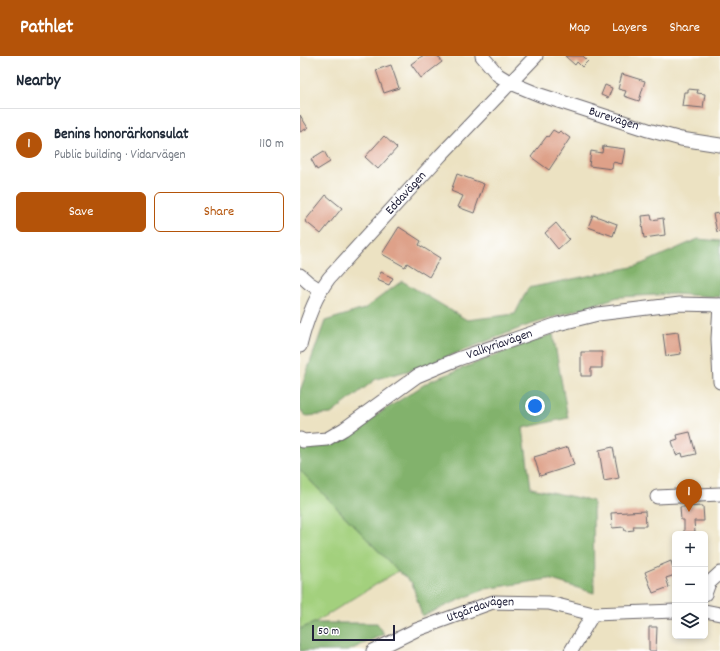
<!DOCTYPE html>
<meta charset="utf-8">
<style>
body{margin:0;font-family:Dekko,sans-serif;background:#f2f2f3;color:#1f2937}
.controls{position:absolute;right:12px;bottom:12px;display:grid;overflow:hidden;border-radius:6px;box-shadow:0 2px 6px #0003}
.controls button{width:36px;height:36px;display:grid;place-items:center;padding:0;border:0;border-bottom:1px solid #e0e1e3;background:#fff;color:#1f2937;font:20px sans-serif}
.scale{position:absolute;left:12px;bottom:10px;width:83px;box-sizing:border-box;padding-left:4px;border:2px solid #22223b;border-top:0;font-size:11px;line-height:14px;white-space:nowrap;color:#22223b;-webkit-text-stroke:3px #fff;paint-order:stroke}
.you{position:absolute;left:235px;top:350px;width:14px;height:14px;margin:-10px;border:3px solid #fff;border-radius:50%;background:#1a73e8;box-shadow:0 0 0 6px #1a73e833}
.badge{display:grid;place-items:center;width:26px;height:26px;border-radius:50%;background:#b45309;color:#fff;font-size:13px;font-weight:700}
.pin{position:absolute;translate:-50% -33px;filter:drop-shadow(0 1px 2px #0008)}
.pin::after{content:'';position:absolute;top:21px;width:14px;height:12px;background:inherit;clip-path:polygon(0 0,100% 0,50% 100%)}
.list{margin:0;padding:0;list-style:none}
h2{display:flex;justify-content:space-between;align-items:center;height:52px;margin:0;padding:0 16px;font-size:17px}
h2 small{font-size:13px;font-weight:400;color:#747a83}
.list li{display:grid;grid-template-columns:26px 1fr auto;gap:12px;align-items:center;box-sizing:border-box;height:72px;padding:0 16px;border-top:1px solid #e0e1e3}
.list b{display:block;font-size:15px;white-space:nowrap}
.list p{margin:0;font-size:13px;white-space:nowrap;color:#747a83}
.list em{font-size:13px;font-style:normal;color:#747a83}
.actions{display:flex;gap:8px;padding:12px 16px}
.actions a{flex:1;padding:9px 0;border:1px solid #b45309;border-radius:6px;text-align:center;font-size:14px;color:#b45309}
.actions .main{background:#b45309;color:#fff}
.icon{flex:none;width:22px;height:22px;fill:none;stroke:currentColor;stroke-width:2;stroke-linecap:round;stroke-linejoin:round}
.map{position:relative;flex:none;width:420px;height:595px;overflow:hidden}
header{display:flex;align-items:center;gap:24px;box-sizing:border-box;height:56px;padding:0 20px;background:#b45309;color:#fff}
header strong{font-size:19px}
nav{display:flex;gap:22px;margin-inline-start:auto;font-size:14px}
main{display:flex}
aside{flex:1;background:#fff}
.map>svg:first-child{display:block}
</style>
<header>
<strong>Pathlet</strong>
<nav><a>Map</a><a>Layers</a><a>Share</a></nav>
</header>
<main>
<aside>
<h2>Nearby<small></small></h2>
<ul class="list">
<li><span class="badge">1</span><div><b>Benins honorärkonsulat</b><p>Public building · Vidarvägen</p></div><em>110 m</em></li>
</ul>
<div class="actions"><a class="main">Save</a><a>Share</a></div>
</aside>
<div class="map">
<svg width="420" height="595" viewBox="0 0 420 595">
<rect width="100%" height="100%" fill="#fff"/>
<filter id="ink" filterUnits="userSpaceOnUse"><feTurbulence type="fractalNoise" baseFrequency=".025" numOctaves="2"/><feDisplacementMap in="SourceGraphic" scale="8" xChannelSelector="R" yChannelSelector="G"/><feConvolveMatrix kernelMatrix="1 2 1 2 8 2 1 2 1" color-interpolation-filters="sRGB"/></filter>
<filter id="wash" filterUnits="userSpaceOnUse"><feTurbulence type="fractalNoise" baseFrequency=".012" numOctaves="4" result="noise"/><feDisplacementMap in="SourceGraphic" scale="16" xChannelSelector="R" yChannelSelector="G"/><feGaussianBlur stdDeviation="0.9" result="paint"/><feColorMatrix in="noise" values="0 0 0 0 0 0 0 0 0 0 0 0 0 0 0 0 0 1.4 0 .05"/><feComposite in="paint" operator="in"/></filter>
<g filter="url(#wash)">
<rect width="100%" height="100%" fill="#ece2c2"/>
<path fill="#a3d07d" stroke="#62795c" d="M0 414 98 515 14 567 0 573Z"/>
<g fill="#82b26c" stroke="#526a54">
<path d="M398 183 420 185V241L374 238 318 241 223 271 119 312 76 323 31 358 6 360 0 354V335L25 265 64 253 102 225 167 264 215 258 228 232 337 210Z"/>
<path d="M253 278 268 362 223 372 231 432 293 445 294 537 249 523 185 533 122 560 112 527 98 515 0 414V392L4 388 48 377 130 325 219 290Z"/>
<path d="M14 567H77L84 578 48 595H0V573Z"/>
</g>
<g id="blocks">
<g fill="#dea189">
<path d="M122 0H138L142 6 121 22 111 8Z"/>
<path d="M265 0H283L288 5 282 11 277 6 275 9Z"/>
<path d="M91 9 99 32 84 37 76 14Z"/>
<path d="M322 18 345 25 339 45 324 40 326 35 318 33Z"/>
<path d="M305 29 312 32 308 42 301 39Z"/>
<path d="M388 33 398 34 397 37 405 38 403 52 382 50 384 36H388Z"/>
<path d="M0 59 8 72 0 76Z"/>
<path d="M253 74 258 77 260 75 270 82 249 114 231 101 247 80 248 81Z"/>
<path d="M84 80 97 92 78 113 65 101Z"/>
<path d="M303 90 325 93 322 108 313 106 312 113 289 110 291 95 302 97Z"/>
<path d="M24 95 30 106 17 114 11 103Z"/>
<path d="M157 118 184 128 174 157 158 151 163 140 151 135Z"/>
<path d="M26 139 42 152 21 178 5 165Z"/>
<path d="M420 157V175L417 176 413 158Z"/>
<path d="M293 159 317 168 313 180 288 171Z"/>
<path d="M351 159 352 164 363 162 365 179 344 182 342 169 343 168 342 160Z"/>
<path d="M256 167 269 183 258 193 245 177Z"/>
<path d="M99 171 121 185 119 189 140 202 129 221 107 207 105 211 82 198Z"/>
<path d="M81 216 93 222 89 229 77 224Z"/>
<path d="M378 276 381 298 366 300 363 278Z"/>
<path d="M281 296H302V312H291V320H281Z"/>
<path d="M390 376 396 398 383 401 382 397 376 399 372 385 378 383 377 379Z"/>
<path d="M268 391 274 409 240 420 234 401Z"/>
<path d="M313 391 319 422 304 425 299 394Z"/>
<path d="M403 450 404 465H394L395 476H384V464H381L380 451Z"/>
<path d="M345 455 346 470H333L334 474 325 475 324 471 312 472 311 457Z"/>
<path d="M371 505 375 519 366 522 369 531 353 537 345 516Z"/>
<path d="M349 571H357L356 595H349Z"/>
</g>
</g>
</g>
<g filter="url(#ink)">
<use href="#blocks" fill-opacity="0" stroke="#69656a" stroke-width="1"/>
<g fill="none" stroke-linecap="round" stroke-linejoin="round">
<g stroke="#69656a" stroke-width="15">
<g id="minor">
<path id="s1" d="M182 0 198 19 211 27 240 39 348 74 381 83 420 89"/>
<path d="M0 219 9 227 20 234"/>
<path d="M420 249 418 283 420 326"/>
<path id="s2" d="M0 290C6 265 14 242 29 222L141 99 236 0"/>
<path id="s3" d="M0 383 3 385 27 383 44 373 117 320 158 303 258 268 298 258 380 248 420 249"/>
<path d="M357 441 420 438"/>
<path d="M405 538 409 527 420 517"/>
<path d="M405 555 420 558"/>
<path id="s4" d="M73 595 116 574 193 546 249 547 293 558"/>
<path d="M271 595 293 558 375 555"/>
</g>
</g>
<use href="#minor" stroke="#fff" stroke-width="13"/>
</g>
</g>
<g text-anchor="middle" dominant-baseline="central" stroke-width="3.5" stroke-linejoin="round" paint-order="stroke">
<g font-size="13" fill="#22223b" stroke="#fff">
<text stroke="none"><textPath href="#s1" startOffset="149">Burevägen</textPath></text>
<text stroke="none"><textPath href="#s2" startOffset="189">Eddavägen</textPath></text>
<text stroke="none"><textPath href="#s3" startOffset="226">Valkyriavägen</textPath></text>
<text stroke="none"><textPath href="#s4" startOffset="116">Utgårdavägen</textPath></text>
</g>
</g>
</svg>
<div class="controls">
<button>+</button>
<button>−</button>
<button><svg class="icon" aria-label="layers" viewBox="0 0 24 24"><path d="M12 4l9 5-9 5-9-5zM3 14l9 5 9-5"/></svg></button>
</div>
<div class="scale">50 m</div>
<div class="you"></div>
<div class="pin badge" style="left:389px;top:456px">1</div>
</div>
</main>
